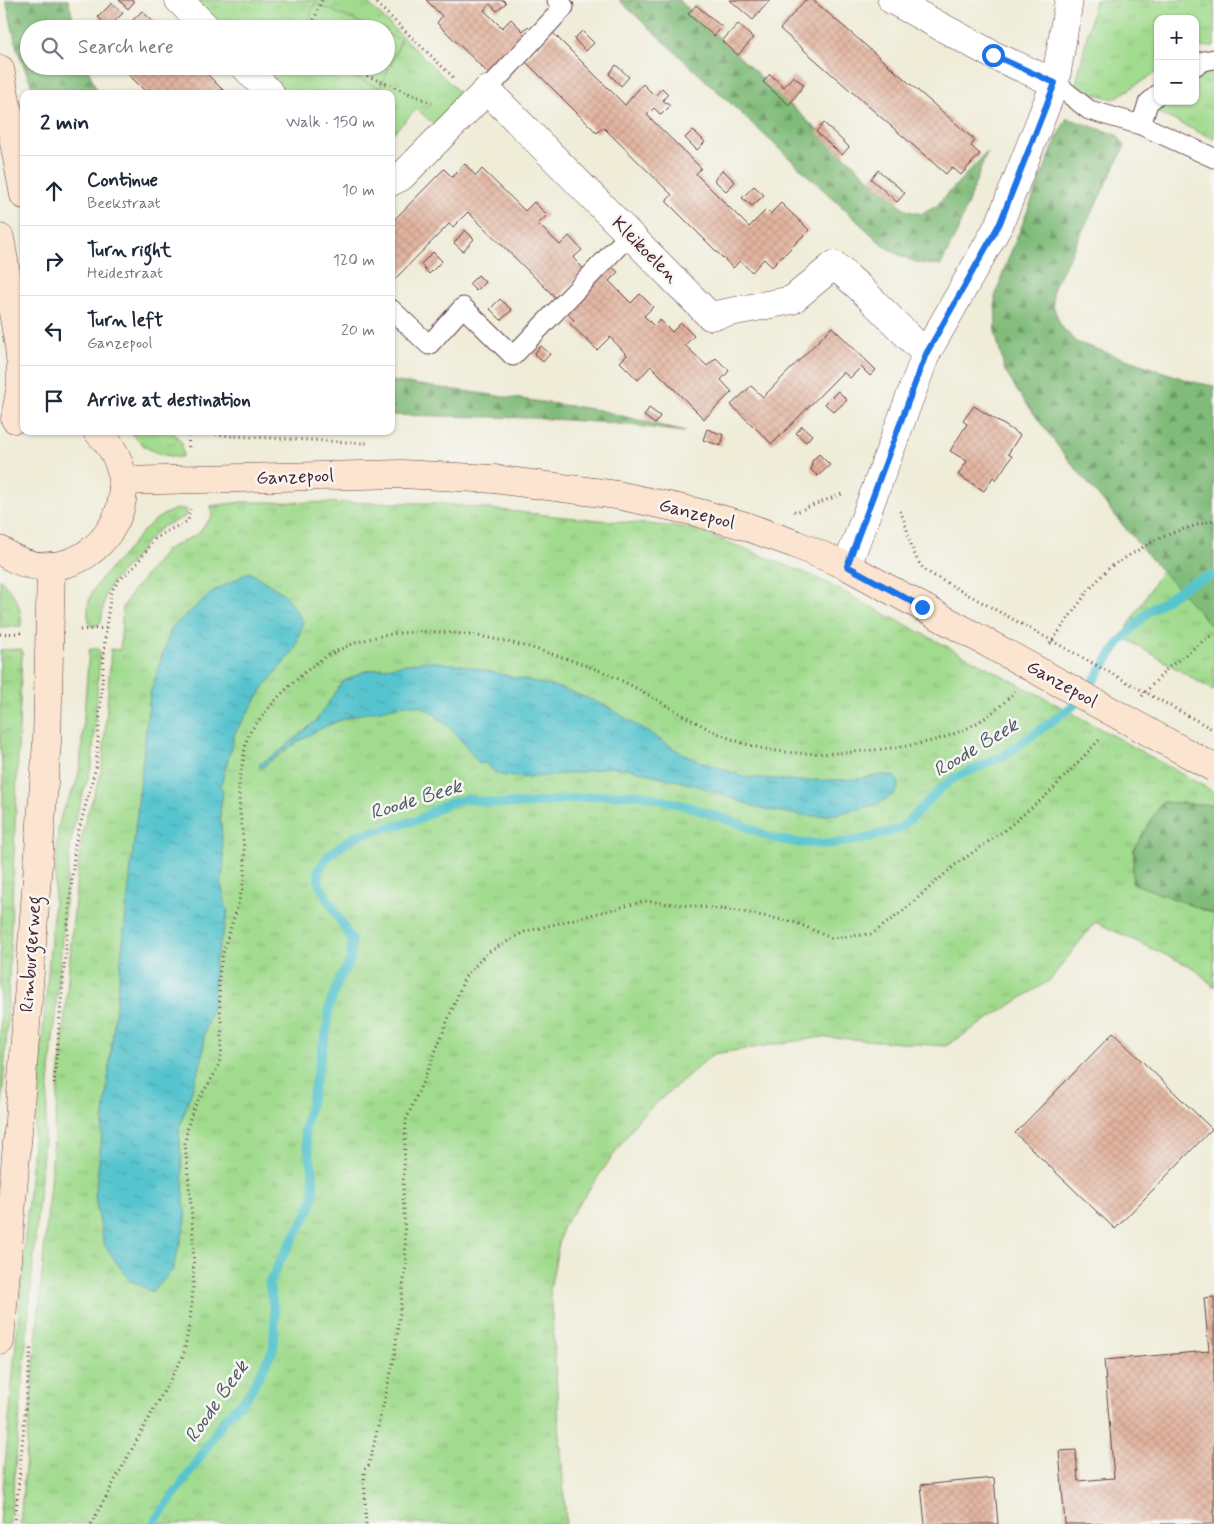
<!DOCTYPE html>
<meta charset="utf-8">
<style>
body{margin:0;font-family:Mynerve,sans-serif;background:#f6f6f7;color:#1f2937}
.controls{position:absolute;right:15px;top:15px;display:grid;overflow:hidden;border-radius:10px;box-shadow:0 1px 4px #0004}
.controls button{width:45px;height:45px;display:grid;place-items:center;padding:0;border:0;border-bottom:1px solid #e0e1e3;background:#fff;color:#1f2937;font:25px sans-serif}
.stop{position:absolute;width:15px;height:15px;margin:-11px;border:4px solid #1a73e8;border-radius:50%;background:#fff}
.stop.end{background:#1a73e8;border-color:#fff;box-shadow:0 1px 5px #0008}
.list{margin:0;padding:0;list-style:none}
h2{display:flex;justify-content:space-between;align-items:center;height:65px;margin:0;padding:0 20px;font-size:21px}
h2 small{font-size:16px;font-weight:400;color:#747a83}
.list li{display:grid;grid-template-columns:32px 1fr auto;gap:15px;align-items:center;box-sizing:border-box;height:70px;padding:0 20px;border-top:1px solid #e0e1e3}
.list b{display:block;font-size:19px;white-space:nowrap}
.list p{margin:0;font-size:16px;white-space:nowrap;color:#747a83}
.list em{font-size:16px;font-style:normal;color:#747a83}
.icon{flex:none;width:28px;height:28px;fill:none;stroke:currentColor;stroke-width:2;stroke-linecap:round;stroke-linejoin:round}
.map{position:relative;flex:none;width:1214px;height:1524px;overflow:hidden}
.search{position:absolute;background:#fff;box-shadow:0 1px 4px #0004;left:20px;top:20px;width:375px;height:55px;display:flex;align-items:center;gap:12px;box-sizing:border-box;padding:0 18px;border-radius:28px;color:#747a83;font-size:19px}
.panel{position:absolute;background:#fff;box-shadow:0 1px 4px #0004;left:20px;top:90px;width:375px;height:345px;border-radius:10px}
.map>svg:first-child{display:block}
</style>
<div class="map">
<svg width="1214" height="1524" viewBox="0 0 1214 1524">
<defs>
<pattern id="grass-tufts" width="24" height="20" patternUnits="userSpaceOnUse" patternTransform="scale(1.25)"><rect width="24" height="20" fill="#a1db8e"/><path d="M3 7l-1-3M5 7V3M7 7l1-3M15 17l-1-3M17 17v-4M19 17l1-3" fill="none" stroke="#8cbc7b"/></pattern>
<pattern id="forest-firs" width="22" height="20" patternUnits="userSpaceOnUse" patternTransform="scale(1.25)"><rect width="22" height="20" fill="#80bb79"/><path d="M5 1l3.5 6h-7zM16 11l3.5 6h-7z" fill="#6b9763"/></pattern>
<pattern id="water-ripples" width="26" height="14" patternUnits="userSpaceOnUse" patternTransform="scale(1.25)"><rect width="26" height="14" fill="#57c4ce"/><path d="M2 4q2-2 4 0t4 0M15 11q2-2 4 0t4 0" fill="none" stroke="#4a9fa7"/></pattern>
<pattern id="building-cross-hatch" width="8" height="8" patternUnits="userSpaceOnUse" patternTransform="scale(1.25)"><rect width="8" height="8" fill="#e2b49f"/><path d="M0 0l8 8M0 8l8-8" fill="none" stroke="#c39a89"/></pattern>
</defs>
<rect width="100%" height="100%" fill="#f6f6f2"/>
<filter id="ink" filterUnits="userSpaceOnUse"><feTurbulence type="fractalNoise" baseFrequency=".02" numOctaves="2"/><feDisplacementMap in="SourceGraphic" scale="10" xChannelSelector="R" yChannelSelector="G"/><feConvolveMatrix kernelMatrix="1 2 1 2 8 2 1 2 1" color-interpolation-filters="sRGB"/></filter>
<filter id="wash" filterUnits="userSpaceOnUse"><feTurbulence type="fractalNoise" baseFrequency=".0096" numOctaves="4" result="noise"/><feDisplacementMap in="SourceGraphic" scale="20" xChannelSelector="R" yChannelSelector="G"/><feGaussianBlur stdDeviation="1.12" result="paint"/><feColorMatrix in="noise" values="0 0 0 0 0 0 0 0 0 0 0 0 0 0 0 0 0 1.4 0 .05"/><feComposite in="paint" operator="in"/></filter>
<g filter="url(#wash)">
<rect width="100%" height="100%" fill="#efecd8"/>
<g fill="url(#grass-tufts)" stroke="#767d5c">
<path d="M202 0H365L466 99 438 128 417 109 391 135V94H283L255 66H329L380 88 401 41 386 34V29H374L316 4 305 29H216L195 7Z"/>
<path d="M1095 0H1214V46L1195 48V19H1158V71L1114 99 1075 89Z"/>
<path d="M1214 67V139L1154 111 1163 101H1195V78L1211 68Z"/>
<path d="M130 431H172L182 443 183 456C179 458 176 457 171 456 153 454 141 446 130 431Z"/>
<path d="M243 502 435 503 565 517 692 528 813 576 1045 698 1214 792V805L1162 802 1134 849 1133 883 1214 914V987L1194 968 1095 922 1050 980 946 1046 822 1037 713 1054 640 1117 562 1228 550 1289 566 1524H20L77 876 81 841 86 817 99 781 103 762 111 649 120 650 123 607 132 592 167 549 198 534 212 516 211 506Z"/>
<path d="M177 509H186L185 517 162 527 149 539 129 565 114 579 105 595 101 623 96 626H90C81 593 103 577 122 556 141 535 148 519 177 509Z"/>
<path d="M1162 570 1214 629V691L1122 636Z"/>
<path d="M0 579C13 590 23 608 21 626L0 627Z"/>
<path d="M21 649 22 651 7 1027 0 1136V945L3 842V774L0 743V650Z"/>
<path d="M91 649H98L100 652 92 765 75 820 70 848 10 1524H0L53 915 58 829 62 812 76 784 80 767 89 650Z"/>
</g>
<g fill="url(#forest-firs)" stroke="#656d52">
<path d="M6 0H68L76 29H29V66H87L98 94H35L17 49Z"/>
<path d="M619 0H679L865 175 908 211 922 214 936 206 987 152 957 232 941 265C916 265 905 259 884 246Z"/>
<path d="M1067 118 1117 135 1125 146 1053 290V306L1061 326 1076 342 1193 382 1214 386V629L1145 552 1063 453 1018 392 1005 371 996 336 995 297 1005 267 1059 133Z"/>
<path d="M391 381 599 410 685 432 611 423 536 418 391 415Z"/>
<path d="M1162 802 1214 805V914L1132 883 1134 849Z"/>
</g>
<g fill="#a1db8e" stroke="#767d5c">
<path d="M315 3 319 5 374 29H305Z"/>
<path d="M386 34 401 40 380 88 329 66H386Z"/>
</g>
<g fill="url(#water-ripples)" stroke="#50727c">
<path d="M250 572 284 594 303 621 295 649 264 687 235 733 221 785 223 792 220 813 224 865 221 884 228 913 215 963 213 1004 205 1030 202 1060 179 1129 186 1222 172 1271 152 1292 129 1280 104 1244 95 1197 150 694 171 628 215 590Z"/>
<path d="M426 661 462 665 560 688 580 695 608 707 688 757 746 777 800 781 857 779 883 775 894 776 899 782 897 791 888 798 877 804 838 814 817 816 799 815 762 809 698 786 626 768 606 767 583 772 526 778 505 776 495 773 487 763 479 764C467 746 440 712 419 706 408 703 391 707 381 710 366 713 350 716 336 722 309 732 284 751 261 768L259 765 280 751 316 721 342 682 365 671Z"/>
</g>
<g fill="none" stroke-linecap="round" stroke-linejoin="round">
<path stroke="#57c4ce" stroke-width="9" d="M153 1524 195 1465 225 1418 247 1397 273 1350 275 1316 269 1283 280 1261 308 1213 314 1194 313 1171 304 1132 327 1028 329 1007 339 979 350 962 352 941 319 884 318 870 330 854 355 836 418 820 444 805 466 799 495 803 527 804 595 796 638 794 690 807 745 826 772 838 799 843 828 844 859 840 899 829 918 812 941 788 954 778 1005 755 1073 706 1094 680 1119 643 1148 612 1190 583 1214 575"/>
</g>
<g id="blocks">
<g fill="url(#building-cross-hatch)">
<path d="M119 0H132L134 2 128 9Z"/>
<path d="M426 0H503L506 3 497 11 490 4 484 10 502 28 511 19 523 31 528 26 534 32 491 76 437 23 442 16Z"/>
<path d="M730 0H770L753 20Z"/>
<path d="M805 0H813L975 140 971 146 980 154 961 175 952 167 946 174 780 29Z"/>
<path d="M112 3 123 13 109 27 98 17Z"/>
<path d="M696 5 722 27 714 36 688 14Z"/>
<path d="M142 11 161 29H124Z"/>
<path d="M738 24 753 38 738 55 722 41Z"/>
<path d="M582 31 594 43 586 51 574 39Z"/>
<path d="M553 33 625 105 643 84 655 96 662 88 668 94 663 100 670 106 661 115 654 108 647 115 701 168 696 174 749 227 766 210 770 214 781 203 809 230 772 267 764 259 752 272 740 261 733 268 666 201 672 195 603 127 597 133 525 61Z"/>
<path d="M616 65 629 77 621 86 609 74Z"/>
<path d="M120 66H199L227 94H148Z"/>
<path d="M770 74 784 87 793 76 804 85 789 105 763 82Z"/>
<path d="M824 123 849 147 842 155 816 132Z"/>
<path d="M693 130 705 142 697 150 685 138Z"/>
<path d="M465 164 476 176 482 169 525 211 534 202 547 215 538 224 560 245 569 236 582 250 573 258 585 270 557 299 468 212 453 227 449 224 391 283V223L444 169 452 177Z"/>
<path d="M723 170 735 182 726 191 714 180Z"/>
<path d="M878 170 905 193 897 202 871 179Z"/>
<path d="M754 186 764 195 752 206 742 198Z"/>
<path d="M465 230 474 239 463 251 454 243Z"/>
<path d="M433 252 442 261 429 274 421 264Z"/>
<path d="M610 265 618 272 609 281 631 303 640 294 653 307 644 316 654 326 660 320 672 332 681 323 694 336 685 345 707 366 716 358 729 371 721 380 732 392 704 419 651 366 638 380 620 362 627 355 610 337 597 350 570 324 574 320 565 311Z"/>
<path d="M478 275 485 282 476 291 469 284Z"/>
<path d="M500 299 512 310 501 320 490 309Z"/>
<path d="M832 327 876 370 870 376 861 367 850 378 843 372 772 444 731 405 751 386 763 397Z"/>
<path d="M541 346 550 354 543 362 534 354Z"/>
<path d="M838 391 847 400 834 412 825 404Z"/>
<path d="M974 406 1020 435 1008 454 1012 456 996 480 993 477 984 491 958 475 967 461 950 451 967 424 963 421Z"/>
<path d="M649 408 660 416 655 424 644 416Z"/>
<path d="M802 426 812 435 806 442 796 433Z"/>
<path d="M707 429 724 435 721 446 703 440Z"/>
<path d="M819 454 830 465 818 476 811 470 812 461Z"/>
<path d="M1113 1033 1212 1129 1115 1229 1015 1133Z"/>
<path d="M1214 1297V1524H1065L1059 1451 1076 1450 1078 1481 1114 1478 1104 1360 1209 1351 1204 1298Z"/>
<path d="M994 1478 998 1524H925L921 1485Z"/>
</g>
</g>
</g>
<g filter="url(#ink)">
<use href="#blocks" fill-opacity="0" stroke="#633e45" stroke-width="1"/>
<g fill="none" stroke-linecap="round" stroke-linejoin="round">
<g stroke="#633e45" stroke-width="21">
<g id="lane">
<path d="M1195 66 1204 61 1214 59"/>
<path d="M1055 83 1089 110 1141 125 1214 158"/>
<path d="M487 90 564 7 557 0"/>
<path d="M1141 125 1148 103 1158 94"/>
<path d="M391 309 429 345 463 307 513 356 630 234"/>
</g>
</g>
<g stroke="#633e45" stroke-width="29">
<g id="street">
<path d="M179 0 208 29"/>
<path d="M892 0 993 55 1055 83"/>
<path d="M244 66 271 94"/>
<path d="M391 182 401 177 487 90 710 316 792 300 834 265 859 287 926 354"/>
<path d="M847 566 926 354 1000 223 1055 83 1069 0"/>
</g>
</g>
<g stroke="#633e45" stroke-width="29">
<g id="secondary">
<path d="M0 69 24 195"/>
<path d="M0 238 19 347 21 368V385L15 419"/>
<path d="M122 481 402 474 494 479 617 495 692 511 742 525 795 544 847 566 922 607"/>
<path d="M0 550C79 608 168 498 97 431"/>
<path d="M0 1341 19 1120 47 742 51 566"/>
</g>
</g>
<g stroke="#633e45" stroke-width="3" stroke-dasharray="1 4" stroke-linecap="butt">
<path d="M373 0 455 79"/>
<path d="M310 29 322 0"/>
<path d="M344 66 432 103"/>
<path d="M188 431 189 451"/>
<path d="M196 431 230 436 367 443"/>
<path d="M794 511 796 512 842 494"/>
<path d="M900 511C909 528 909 550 922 567 925 571 933 575 938 578"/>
<path d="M80 630 106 628"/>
<path d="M0 634 21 633"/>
<path d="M1050 644 1088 591 1110 567 1155 540 1177 531 1214 520"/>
<path d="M1142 696 1168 668 1207 638 1214 635"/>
<path d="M54 1084 75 844 96 767 106 628 111 592 119 580 135 566 155 539 167 531 188 521 190 509"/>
<path d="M15 1524 31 1347"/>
<path d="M91 1524 183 1356C201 1282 192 1217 185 1143 187 1130 189 1118 195 1106 203 1089 218 1075 221 1055 224 1030 218 1005 219 979 221 941 243 906 245 868 245 841 238 813 239 786 239 775 243 764 244 754 245 749 246 741 248 736 250 730 256 725 259 720 275 699 296 678 318 662 381 619 462 629 532 648 559 656 585 664 610 675 661 698 709 738 765 749 807 757 849 753 891 748 941 742 981 730 1015 691"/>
<path d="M366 1524 364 1470 369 1465 394 1359 406 1264 403 1188 406 1120 428 1070 465 977 487 953 524 932 645 901 739 911 797 923 831 938 872 934 903 911 955 865 1005 830 1050 792 1101 738"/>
</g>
<use href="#lane" stroke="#fff" stroke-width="19"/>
<use href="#street" stroke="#fff" stroke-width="28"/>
<use href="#secondary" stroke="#fce5d0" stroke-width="28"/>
<g stroke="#633e45" stroke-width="29" stroke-linecap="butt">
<path id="secondary-bridge" d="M922 607 1214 768"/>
</g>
<path stroke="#633e45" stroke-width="3" stroke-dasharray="1 4" stroke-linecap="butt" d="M938 578 1214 730"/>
<use href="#secondary-bridge" stroke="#fce5d0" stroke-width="28"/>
</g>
</g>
<g fill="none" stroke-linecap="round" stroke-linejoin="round" filter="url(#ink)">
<path stroke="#1a73e8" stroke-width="6" d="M922 607 847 566 926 354 1000 223 1055 83 993 55"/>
</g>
<g text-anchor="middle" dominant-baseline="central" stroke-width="5" stroke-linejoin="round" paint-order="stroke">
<g font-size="19" fill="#4a1f2b" stroke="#f6f6f2">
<text transform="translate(645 250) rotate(45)">Kleikoelen</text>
<text transform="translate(295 477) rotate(-2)">Ganzepool</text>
<text transform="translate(697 514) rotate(14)">Ganzepool</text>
<text transform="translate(1062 684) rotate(29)">Ganzepool</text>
<text transform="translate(31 954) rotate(-86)">Rimburgerweg</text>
</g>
<g font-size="20" font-style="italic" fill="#4f5964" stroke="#f6f6f2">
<text transform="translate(976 748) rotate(-31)">Roode Beek</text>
<text transform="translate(416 800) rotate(-17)">Roode Beek</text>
<text transform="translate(217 1402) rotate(-55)">Roode Beek</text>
</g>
</g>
</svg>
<div class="controls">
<button>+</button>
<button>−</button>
</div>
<div class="stop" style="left:993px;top:55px"></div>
<div class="stop end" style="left:922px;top:607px"></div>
<div class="search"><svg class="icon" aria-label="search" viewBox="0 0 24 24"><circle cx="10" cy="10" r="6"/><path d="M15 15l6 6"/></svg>Search here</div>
<section class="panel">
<h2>2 min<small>Walk · 150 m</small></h2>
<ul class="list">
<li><svg class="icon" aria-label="ahead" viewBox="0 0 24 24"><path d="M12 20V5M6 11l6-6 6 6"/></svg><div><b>Continue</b><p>Beekstraat</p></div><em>10 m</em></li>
<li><svg class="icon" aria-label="right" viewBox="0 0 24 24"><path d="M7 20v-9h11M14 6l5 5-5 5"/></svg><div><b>Turn right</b><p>Heidestraat</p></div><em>120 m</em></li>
<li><svg class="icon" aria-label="left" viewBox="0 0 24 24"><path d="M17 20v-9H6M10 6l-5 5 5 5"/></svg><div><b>Turn left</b><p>Ganzepool</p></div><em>20 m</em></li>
<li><svg class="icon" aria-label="arrive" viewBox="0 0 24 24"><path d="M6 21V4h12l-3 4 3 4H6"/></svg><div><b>Arrive at destination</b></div></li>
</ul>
</section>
</div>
